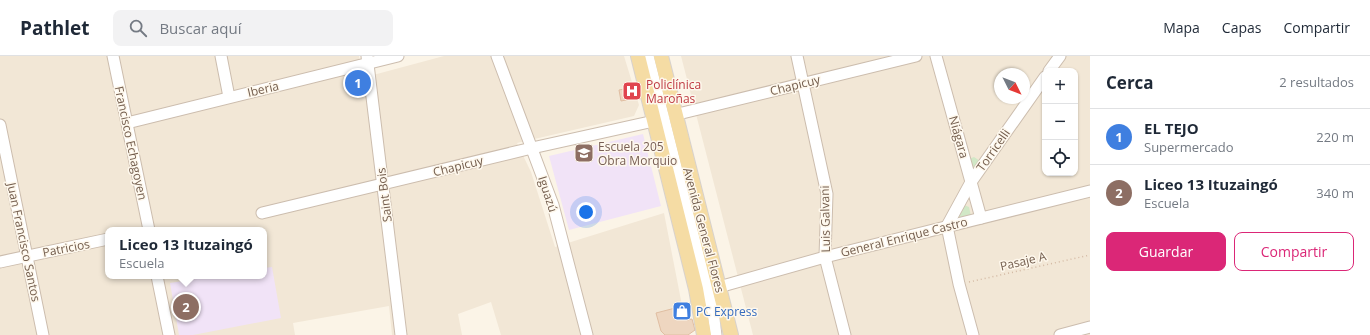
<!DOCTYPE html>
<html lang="es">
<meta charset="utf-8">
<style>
body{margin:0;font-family:"Open Sans",sans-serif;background:#f2f2f3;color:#1f2937}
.controls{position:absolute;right:12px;top:12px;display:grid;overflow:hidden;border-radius:8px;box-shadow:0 1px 3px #0004}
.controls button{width:36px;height:36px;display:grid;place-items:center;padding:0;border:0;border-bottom:1px solid #e0e1e3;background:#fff;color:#1f2937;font:20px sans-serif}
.compass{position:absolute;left:994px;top:12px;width:36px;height:36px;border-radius:50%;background:#fff;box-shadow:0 1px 3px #0004;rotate:132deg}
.you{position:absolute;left:586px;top:156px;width:14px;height:14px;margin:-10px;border:3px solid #fff;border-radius:50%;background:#1a73e8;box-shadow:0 0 0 6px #1a73e833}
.badge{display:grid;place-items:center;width:26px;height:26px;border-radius:50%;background:#db2777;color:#fff;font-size:13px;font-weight:700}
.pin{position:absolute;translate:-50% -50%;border:2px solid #fff;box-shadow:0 1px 4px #0006}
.popup{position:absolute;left:105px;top:171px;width:162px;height:52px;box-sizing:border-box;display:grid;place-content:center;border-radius:8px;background:#fff;filter:drop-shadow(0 1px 3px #0005);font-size:13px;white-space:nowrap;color:#747a83}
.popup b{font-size:15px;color:#1f2937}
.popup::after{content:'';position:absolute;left:50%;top:100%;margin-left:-8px;border:8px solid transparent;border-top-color:#fff}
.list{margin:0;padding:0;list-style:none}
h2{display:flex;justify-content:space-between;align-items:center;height:52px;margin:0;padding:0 16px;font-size:17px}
h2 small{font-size:13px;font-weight:400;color:#747a83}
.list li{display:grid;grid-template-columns:26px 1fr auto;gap:12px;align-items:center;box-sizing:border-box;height:56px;padding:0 16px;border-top:1px solid #e0e1e3}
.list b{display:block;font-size:15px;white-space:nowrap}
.list p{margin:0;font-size:13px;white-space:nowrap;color:#747a83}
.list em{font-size:13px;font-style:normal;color:#747a83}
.actions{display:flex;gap:8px;padding:12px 16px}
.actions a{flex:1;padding:9px 0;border:1px solid #db2777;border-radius:8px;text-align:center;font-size:14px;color:#db2777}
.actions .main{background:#db2777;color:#fff}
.icon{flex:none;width:22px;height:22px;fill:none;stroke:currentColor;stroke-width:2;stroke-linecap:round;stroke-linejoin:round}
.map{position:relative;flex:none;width:1090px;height:279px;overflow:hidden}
header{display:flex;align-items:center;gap:24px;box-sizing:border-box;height:56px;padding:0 20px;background:#fff;border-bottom:1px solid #e0e1e3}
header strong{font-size:19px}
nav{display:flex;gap:22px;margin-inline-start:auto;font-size:14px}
.search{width:280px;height:36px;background:#f2f2f3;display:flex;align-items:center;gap:10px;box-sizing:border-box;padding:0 14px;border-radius:8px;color:#747a83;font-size:15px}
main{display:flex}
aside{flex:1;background:#fff}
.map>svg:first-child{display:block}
</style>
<header>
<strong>Pathlet</strong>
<div class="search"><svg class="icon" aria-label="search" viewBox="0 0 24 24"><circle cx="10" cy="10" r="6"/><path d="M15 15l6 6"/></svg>Buscar aquí</div>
<nav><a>Mapa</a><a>Capas</a><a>Compartir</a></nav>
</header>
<main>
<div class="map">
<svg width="1090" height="279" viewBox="0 0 1090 279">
<rect width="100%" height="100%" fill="#fbf4e7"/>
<g fill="#f2e7d6" fill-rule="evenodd">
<path d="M0 0H359L362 22 444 0H624L639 49 634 60 517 87 531 116 555 191 664 157 687 275 681 279H501L491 246 458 258 462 279H392L389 250 293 267 295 279H0ZM108 174H264V220H108Z"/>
<path d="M681 0H1090V279H753ZM1045 15H1075V117H1045ZM1000 18H1024V42H1000Z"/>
</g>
<g fill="#f1e3f7">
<path d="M643 78 661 150 569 174 549 100Z"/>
<path d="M272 211 281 262 193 279H179L170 227 213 220H264V212Z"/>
</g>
<g fill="#d1e8c6">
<path d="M974 101 980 105 974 113 971 112 969 103Z"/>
<path d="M964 149 969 151 971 160 958 163 956 160Z"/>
</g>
<g fill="#eed6c0" stroke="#e0bea2">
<path d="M634 31 636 42 621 45 619 34Z"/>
<path d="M683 250 687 264 692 263 695 274 688 279H665L661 275 656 257Z"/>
</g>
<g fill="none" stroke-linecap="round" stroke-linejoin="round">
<g stroke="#ccbdae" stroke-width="13">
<g id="minor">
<path d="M113 0 149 174"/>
<path d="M221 0 229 41"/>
<path d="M367 0 401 279"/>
<path d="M497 0 553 149 587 279"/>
<path d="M648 0 713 256 716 279"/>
<path d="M797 0 827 138 825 201 845 279"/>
<path d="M936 0 981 162"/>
<path d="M1049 15 1060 0"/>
<path d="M674 59 916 0"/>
<path d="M127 67 398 0"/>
<path d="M0 69 43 279"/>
<path d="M262 157 532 92 654 65"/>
<path d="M0 206 108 183"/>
<path d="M157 220 169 279"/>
<path d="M719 231 825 201 1090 135"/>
<path d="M973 279 959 228 947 170 971 126 1045 21"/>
<path d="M1060 279 1090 271"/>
</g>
</g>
<g stroke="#d8d2cd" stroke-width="16">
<g id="major">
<path d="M638 0 696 233 704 279"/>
<path d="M661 0 731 279"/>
</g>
</g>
<path stroke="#d3b9a3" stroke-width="1.5" stroke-dasharray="1 3" stroke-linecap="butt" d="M969 226 1090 199"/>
<use href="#minor" stroke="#fff" stroke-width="11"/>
<use href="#major" stroke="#f5dca4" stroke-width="14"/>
</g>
<defs>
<g id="hospital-square" transform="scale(1)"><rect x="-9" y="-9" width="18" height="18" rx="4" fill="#e0444e" stroke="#fef8ed"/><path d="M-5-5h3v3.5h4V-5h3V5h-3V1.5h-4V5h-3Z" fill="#fff"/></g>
<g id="school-square" transform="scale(1)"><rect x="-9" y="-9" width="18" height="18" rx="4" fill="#8d6e63" stroke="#fef8ed"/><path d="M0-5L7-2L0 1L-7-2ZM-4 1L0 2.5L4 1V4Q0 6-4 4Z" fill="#fff"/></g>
<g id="shop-square" transform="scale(1)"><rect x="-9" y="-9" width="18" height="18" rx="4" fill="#3f7fe0" stroke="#fef8ed"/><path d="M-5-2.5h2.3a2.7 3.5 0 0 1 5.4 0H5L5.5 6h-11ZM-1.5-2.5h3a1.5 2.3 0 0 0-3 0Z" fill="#fff"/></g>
</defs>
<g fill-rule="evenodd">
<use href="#hospital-square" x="632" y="35"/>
<use href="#school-square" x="584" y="97"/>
<use href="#shop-square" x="682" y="255"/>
</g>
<g text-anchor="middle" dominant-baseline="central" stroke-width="3" stroke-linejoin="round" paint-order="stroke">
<g font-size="12" fill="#be3a42" stroke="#fef8ed" text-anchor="start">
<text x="646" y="28">Policlínica<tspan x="646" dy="14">Maroñas</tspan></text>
</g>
<g font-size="12" fill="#735d4d" stroke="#fef8ed">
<text transform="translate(795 29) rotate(-14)">Chapicuy</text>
<text transform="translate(263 33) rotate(-13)">Iberia</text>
<text transform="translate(959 81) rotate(74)">Niágara</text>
<text transform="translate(131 87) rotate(78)">Francisco Echagoyen</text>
<text transform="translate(993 94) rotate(-55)">Torricelli</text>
<text transform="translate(458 110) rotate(-14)">Chapicuy</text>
<text transform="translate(548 138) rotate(72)">Iguazú</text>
<text transform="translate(384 139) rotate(-97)">Saint Bois</text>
<text transform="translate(825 163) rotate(-91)">Luis Galvani</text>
<text transform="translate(704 174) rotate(75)">Avenida General Flores</text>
<text transform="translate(904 181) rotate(-14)">General Enrique Castro</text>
<text transform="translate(24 186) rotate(78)">Juan Francisco Santos</text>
<text transform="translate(66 192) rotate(-11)">Patricios</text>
<text transform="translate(1023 205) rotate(-13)">Pasaje A</text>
</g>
<g font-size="12" fill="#785e54" stroke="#fef8ed" text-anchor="start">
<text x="598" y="90">Escuela 205<tspan x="598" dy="14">Obra Morquio</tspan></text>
</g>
<g font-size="12" fill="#366cbe" stroke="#fef8ed" text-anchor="start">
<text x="696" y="255">PC Express</text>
</g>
</g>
</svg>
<div class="controls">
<button>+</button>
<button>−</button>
<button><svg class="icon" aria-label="locate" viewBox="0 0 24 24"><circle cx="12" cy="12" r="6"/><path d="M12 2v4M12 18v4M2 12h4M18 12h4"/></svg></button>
</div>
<svg class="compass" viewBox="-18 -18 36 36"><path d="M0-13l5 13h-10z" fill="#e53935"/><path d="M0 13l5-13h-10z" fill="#747a83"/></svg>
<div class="you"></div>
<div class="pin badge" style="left:358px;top:27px;background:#3f7fe0">1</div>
<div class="pin badge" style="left:186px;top:251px;background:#8d6e63">2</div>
<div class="popup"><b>Liceo 13 Ituzaingó</b>Escuela</div>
</div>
<aside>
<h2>Cerca<small>2 resultados</small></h2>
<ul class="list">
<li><span class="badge" style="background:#3f7fe0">1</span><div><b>EL TEJO</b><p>Supermercado</p></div><em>220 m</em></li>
<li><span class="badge" style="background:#8d6e63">2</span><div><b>Liceo 13 Ituzaingó</b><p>Escuela</p></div><em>340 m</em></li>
</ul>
<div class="actions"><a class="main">Guardar</a><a>Compartir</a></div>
</aside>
</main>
